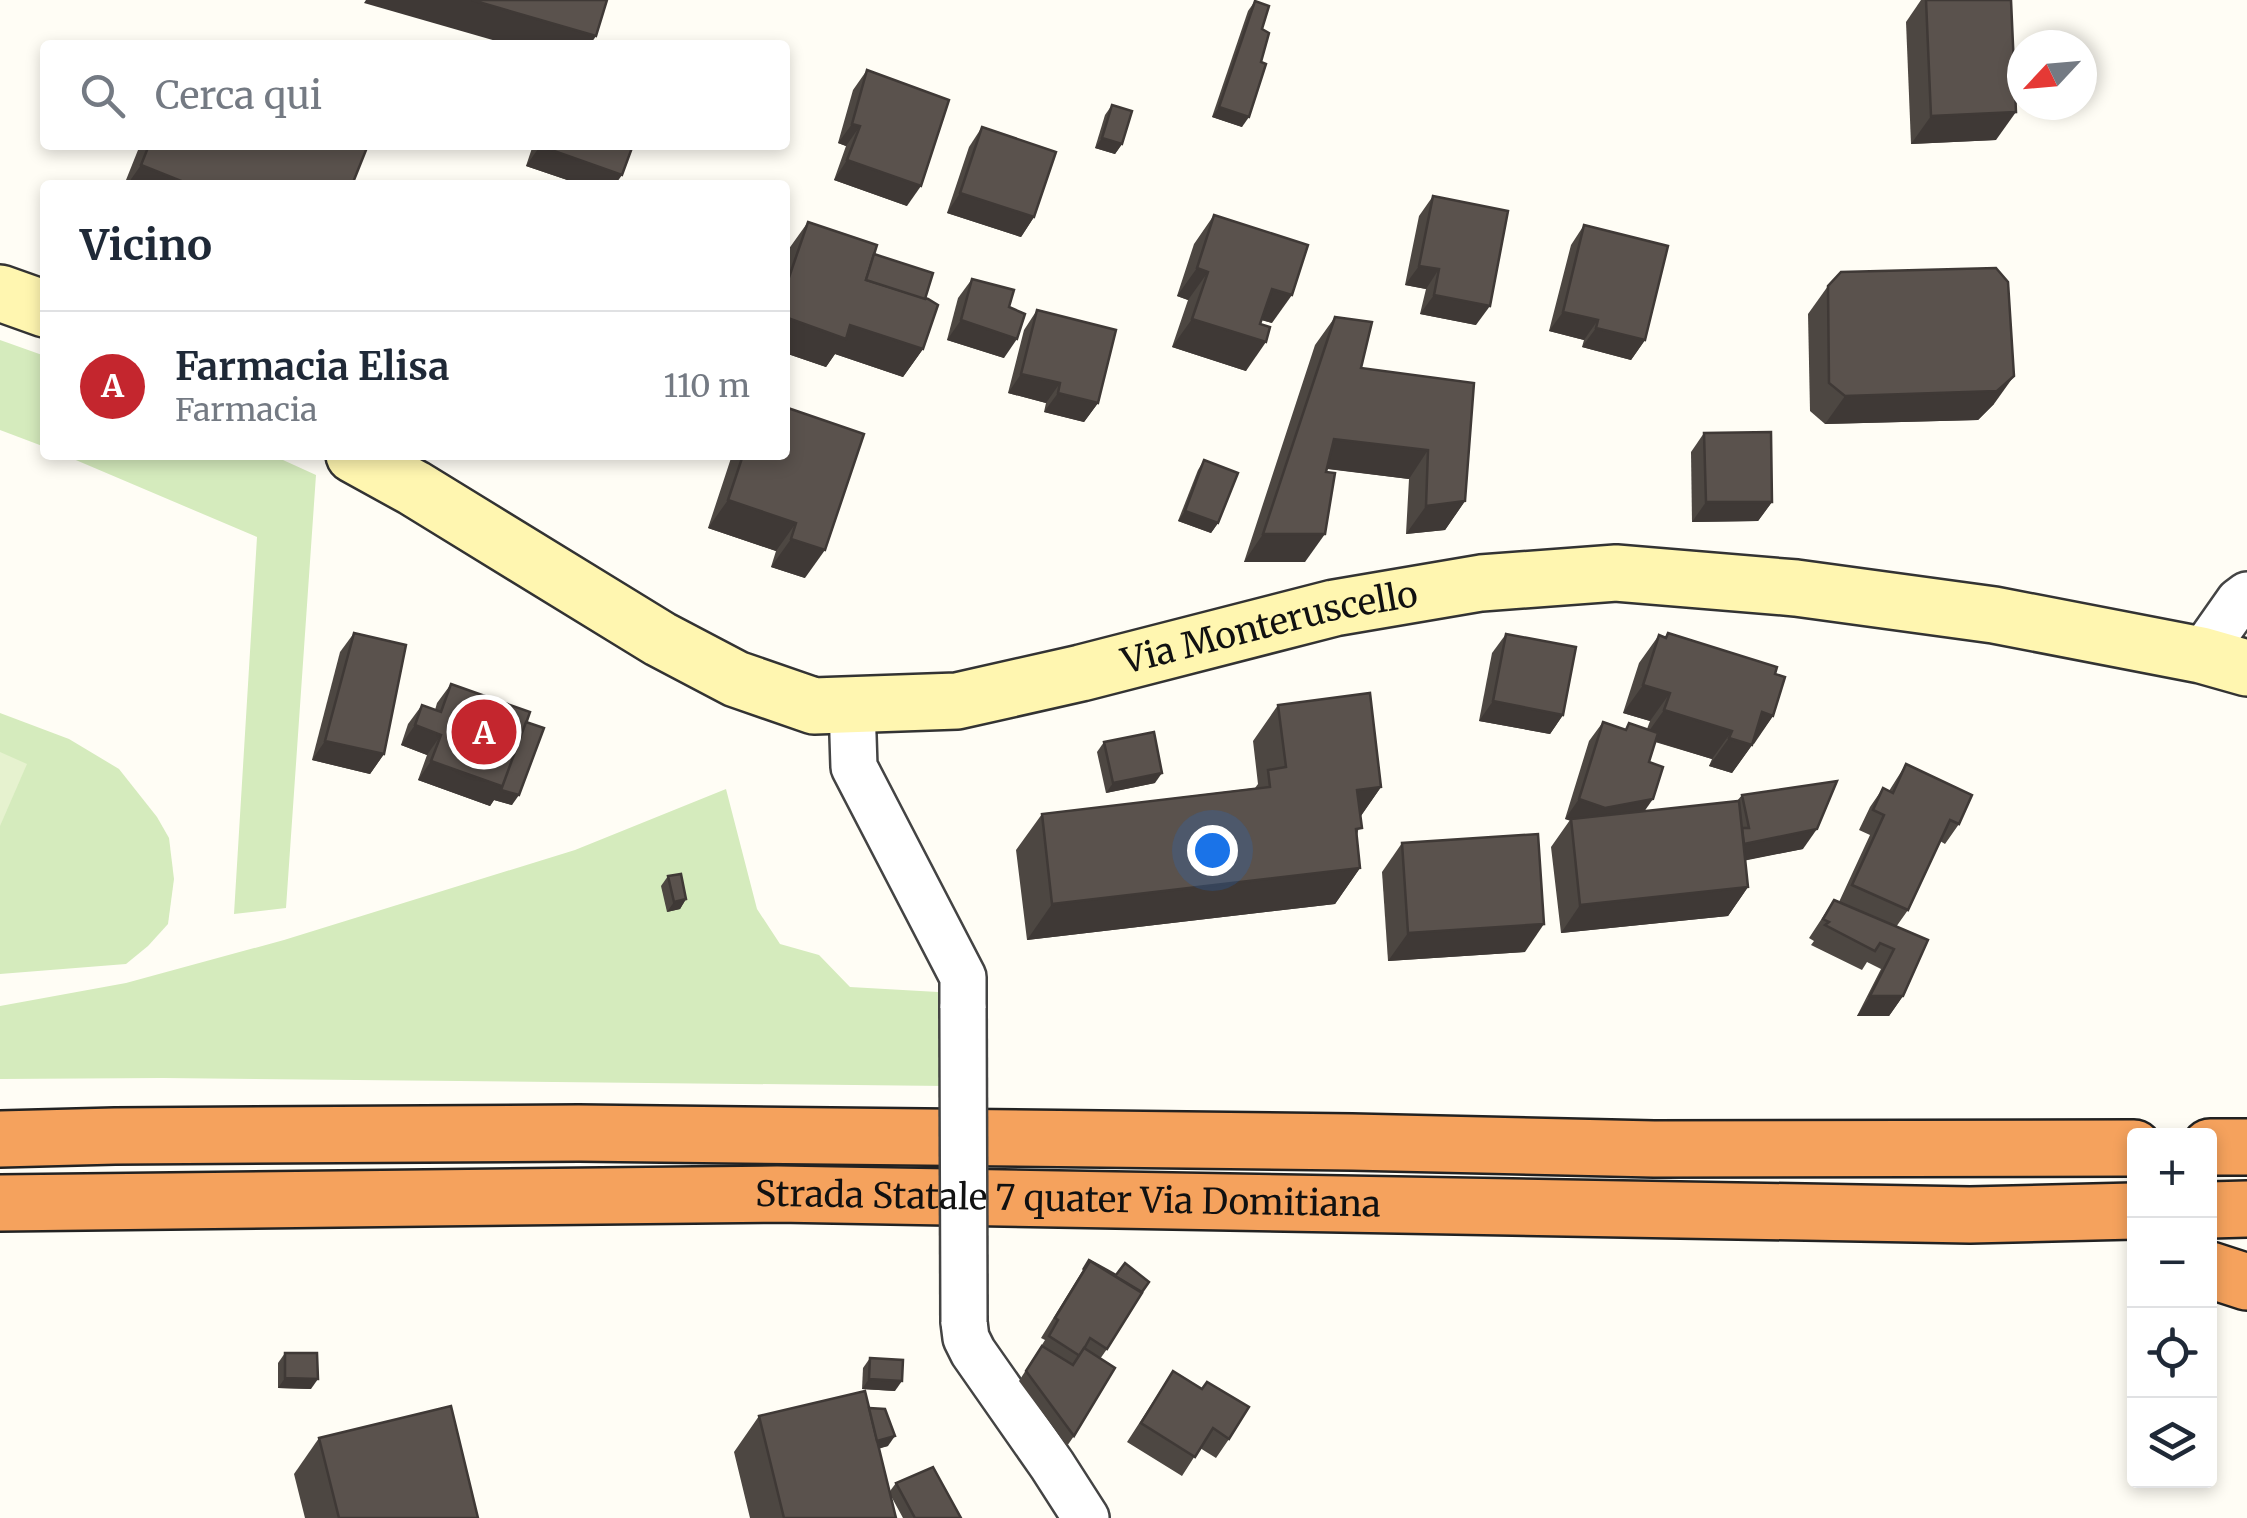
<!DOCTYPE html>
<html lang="it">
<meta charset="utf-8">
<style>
body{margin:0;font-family:Merriweather,serif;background:#f6f6f7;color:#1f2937}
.controls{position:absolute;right:30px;bottom:30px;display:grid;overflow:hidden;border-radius:10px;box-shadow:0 5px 15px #0003}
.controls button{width:90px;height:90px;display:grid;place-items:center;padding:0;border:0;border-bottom:2px solid #e0e1e3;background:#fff;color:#1f2937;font:50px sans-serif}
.compass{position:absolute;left:2007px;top:30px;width:90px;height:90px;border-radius:50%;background:#fff;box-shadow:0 5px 15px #0003;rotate:244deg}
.you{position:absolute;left:1212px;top:850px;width:35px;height:35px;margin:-25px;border:8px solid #fff;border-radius:50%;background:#1a73e8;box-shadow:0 0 0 15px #1a73e833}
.badge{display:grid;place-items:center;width:65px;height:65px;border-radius:50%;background:#c4262e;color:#fff;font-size:32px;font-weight:700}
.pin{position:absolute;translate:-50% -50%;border:5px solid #fff;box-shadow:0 2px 10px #0006}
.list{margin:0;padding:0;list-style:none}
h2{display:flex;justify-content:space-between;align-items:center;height:130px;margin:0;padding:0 40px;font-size:42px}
h2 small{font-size:32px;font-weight:400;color:#747a83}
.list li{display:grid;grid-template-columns:65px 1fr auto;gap:30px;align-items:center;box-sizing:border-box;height:150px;padding:0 40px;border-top:2px solid #e0e1e3}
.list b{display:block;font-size:38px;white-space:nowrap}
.list p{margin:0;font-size:32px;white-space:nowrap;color:#747a83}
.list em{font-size:32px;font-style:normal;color:#747a83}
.icon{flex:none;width:55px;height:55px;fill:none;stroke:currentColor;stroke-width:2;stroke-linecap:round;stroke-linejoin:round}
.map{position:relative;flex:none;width:2247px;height:1518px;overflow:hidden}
.search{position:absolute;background:#fff;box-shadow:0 5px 15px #0003;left:40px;top:40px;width:750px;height:110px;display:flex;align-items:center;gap:25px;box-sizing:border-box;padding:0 35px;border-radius:10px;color:#747a83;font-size:38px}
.panel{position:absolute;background:#fff;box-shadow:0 5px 15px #0003;left:40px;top:180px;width:750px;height:280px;border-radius:10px}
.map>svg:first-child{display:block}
</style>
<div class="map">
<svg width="2247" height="1518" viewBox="0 0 2247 1518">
<rect width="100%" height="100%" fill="#fffdf5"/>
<g fill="#d5ebbd">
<path d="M0 340 45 356V447L0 430Z"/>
<path d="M64 455H272L316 475 286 908 234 914 257 537Z"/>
<path d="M0 713 69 739 119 769 157 817 169 838 174 879 168 924 148 946 126 964 0 974Z"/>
<path d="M726 789 757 909 780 944 819 955 850 987 938 992 946 1008V1086L163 1078 0 1079V1006L126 983 284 940 575 850Z"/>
</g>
<path fill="#e6f2cf" d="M0 752 27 764 0 826Z"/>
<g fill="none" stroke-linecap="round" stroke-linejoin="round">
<g stroke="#444" stroke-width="50">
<g id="street">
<path d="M2201 655 2239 601 2247 595"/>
<path d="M852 705 854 767 963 977V1008"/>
<path d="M964 1322 966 1338 973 1352 1052 1465 1086 1518"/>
</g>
</g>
<g stroke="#333" stroke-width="60">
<g id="secondary">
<path d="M0 293 45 309"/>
<path id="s1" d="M354 455 414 488 660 639 736 679 814 706 957 701 1081 673 1334 608 1481 583 1616 573 1796 588 1994 615 2201 655 2247 668"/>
</g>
</g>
<g stroke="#222" stroke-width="60">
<g id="highway">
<path d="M0 1139 115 1136 579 1133 1352 1142 1654 1149 2134 1148"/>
<path d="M2210 1147H2247"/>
<path id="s2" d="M0 1203 777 1194 1970 1215 2134 1211"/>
<path d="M2210 1210 2247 1209"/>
<path d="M2210 1270 2247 1282"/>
</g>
</g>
<use href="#street" stroke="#fff" stroke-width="45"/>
<use href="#secondary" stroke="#fff6b0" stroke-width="55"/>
<use href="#highway" stroke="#f5a25d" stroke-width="55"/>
<g stroke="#444" stroke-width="50" stroke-linecap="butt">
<path id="street-bridge" d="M963 1008 964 1322"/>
</g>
<use href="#street-bridge" stroke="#fff" stroke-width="45"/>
</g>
<g fill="#4d4742">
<path d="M1921 0H2011L1996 140 1911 144 1906 22Z"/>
<path d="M1255 1 1262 29 1242 127 1212 117 1248 11Z"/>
<path d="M867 70 907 206 834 180 846 146 838 143 853 90Z"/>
<path d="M1112 105 1122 144 1115 154 1095 148 1105 115Z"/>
<path d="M982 127 1034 217 1021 237 947 213 969 147Z"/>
<path d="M140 145H368L352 185H124Z"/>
<path d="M533 145H633L615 185H582L526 166Z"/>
<path d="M1433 196 1476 325 1420 314 1426 289 1405 285 1419 216Z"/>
<path d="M1214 215 1272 323 1261 320 1246 371 1172 347 1188 300 1177 296 1194 244Z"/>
<path d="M808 222 874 254 925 299 923 349 903 377 835 354 826 367 785 353V258L788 250Z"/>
<path d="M1584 225 1645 340 1631 360 1582 347 1584 340 1549 331 1571 245Z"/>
<path d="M972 279 1009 307 1004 358 947 340 958 298Z"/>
<path d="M1828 286 1994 404 1978 420 1825 424 1810 411 1808 314Z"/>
<path d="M1037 310 1098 403 1084 422 1044 412 1046 403 1008 393 1024 330Z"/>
<path d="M1335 317 1361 368 1474 383 1465 501 1445 530 1406 534 1409 479 1327 469 1305 562H1244L1315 345Z"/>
<path d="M1704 433 1772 502 1758 521 1692 522 1691 452Z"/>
<path d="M732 455H785L805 578 771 567 776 551 708 528Z"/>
<path d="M1204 460 1218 523 1211 533 1178 521 1198 470Z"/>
<path d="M354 633 384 754 370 774 312 760 340 652Z"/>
<path d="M1668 633 1775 674 1773 716 1732 773 1709 766 1712 759 1655 742 1649 762 1645 811 1737 801 1742 795 1803 849 1745 860 1748 887 1728 916 1561 933 1551 847 1570 820 1565 819 1589 741 1603 722 1625 730 1629 723 1647 729 1650 721 1623 713 1639 663 1659 635 1665 637Z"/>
<path d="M1506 634 1563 715 1550 734 1479 721 1492 653Z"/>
<path d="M451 684 526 722 512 805 494 800 490 806 418 780 427 755 401 745 408 724 422 705 435 710 437 703Z"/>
<path d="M1278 705 1381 787 1361 816 1357 836 1360 868 1335 904 1027 940 1016 850 1042 814 1255 788 1258 784 1253 741Z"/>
<path d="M1104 742 1155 783 1106 793 1097 752Z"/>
<path d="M1906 764 1959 824 1945 844 1940 841 1908 910 1896 927 1903 996 1889 1016H1857L1881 969 1867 962 1862 970 1811 945 1814 941 1809 938 1834 900 1839 902 1870 835 1859 830 1870 807 1883 788 1889 791Z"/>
<path d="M1402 843 1525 952 1388 961 1382 872Z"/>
<path d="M668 876 686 899 680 909 667 912 661 886Z"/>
<path d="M1089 1260 1107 1349 1100 1359 1074 1436 1067 1446 1019 1381 1045 1340 1041 1338Z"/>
<path d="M285 1353 311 1389 278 1388V1363Z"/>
<path d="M870 1358 895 1391 862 1389 863 1368Z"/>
<path d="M1173 1371 1229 1439 1216 1458 1200 1448 1182 1476 1127 1442Z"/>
<path d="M869 1408 888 1446 879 1448 890 1491 896 1483 961 1518H903L891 1496 896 1518H750L734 1452 759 1416Z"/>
<path d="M319 1438 478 1518H305L294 1474Z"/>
</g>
<g fill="#3f3936">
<path d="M366 0H472L596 36 590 45H510L364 3Z"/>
<path d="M1219 107 1249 117 1242 127 1212 117Z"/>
<path d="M2016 112 1996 140 1911 144 1931 116Z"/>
<path d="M852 124 860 126 846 146 838 143Z"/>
<path d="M1102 138 1122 144 1115 154 1095 148Z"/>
<path d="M540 146 622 175 615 185H582L526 166Z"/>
<path d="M847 160 921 186 907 206 834 180Z"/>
<path d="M141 165 191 185H127Z"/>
<path d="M960 193 1034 217 1021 237 947 213Z"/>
<path d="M1419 266 1439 269 1426 289 1405 285Z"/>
<path d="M1197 268 1208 272 1188 300 1177 296Z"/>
<path d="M1272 289 1292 295 1272 323 1252 317Z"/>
<path d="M1434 295 1490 306 1476 325 1420 314Z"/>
<path d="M1563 312 1598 320 1584 340 1549 331Z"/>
<path d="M785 317 850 325 923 349 903 377 835 354 826 367 785 353Z"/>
<path d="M1192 319 1266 342 1246 371 1172 347Z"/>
<path d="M961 320 1017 339 1004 358 947 340Z"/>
<path d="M1596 328 1645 340 1631 360 1582 347Z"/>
<path d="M1021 374 1060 383 1046 403 1008 393Z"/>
<path d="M2014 376 1994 404 1978 420 1825 424 1845 396Z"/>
<path d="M1058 393 1098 403 1084 422 1044 412Z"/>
<path d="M1334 439 1428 450 1409 479 1314 467Z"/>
<path d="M728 500 796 523 776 551 708 528Z"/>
<path d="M1465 501 1445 530 1406 534 1426 506Z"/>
<path d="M1706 502H1772L1758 521 1692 522Z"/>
<path d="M1185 511 1218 523 1211 533 1178 521Z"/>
<path d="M1263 534H1325L1305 562H1244Z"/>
<path d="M791 539 825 550 805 578 771 567Z"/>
<path d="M1643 685 1670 693 1650 721 1623 713Z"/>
<path d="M1493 701 1563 715 1550 734 1479 721Z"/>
<path d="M1664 710 1732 731 1712 759 1644 738Z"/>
<path d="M1762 712 1773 716 1754 744 1742 740Z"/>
<path d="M415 725 441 735 427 755 401 745Z"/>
<path d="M1729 738 1752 745 1732 773 1709 766Z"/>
<path d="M325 741 384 754 370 774 312 760Z"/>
<path d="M431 761 504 787 519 795 512 805 494 800 490 806 418 780Z"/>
<path d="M1162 773 1155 783 1106 793 1113 783Z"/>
<path d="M1381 787 1355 824 1357 790Z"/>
<path d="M1579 799H1653L1639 819 1591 828 1565 819Z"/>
<path d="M1817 829 1803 849 1723 865 1737 845Z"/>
<path d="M1360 868 1335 904 1027 940 1052 904Z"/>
<path d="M1748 887 1728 916 1561 933 1580 905Z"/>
<path d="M686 899 680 909 667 912 674 902Z"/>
<path d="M1544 924 1525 952 1388 961 1408 933Z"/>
<path d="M1870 996H1903L1889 1016H1857Z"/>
<path d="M285 1378 318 1379 311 1389 278 1388Z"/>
<path d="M869 1379 902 1381 895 1391 862 1389Z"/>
<path d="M895 1436 888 1446 855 1456 862 1446Z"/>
</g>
<g fill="#5a524d" stroke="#3f3936" stroke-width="2.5">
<path d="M472 0H607L596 36Z"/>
<path d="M1926 0H2011L2016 112 1931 116Z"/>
<path d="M1255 1 1269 6 1262 29 1269 33 1261 62 1266 64 1249 117 1219 107Z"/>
<path d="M867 70 949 100 921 186 847 160 860 126 852 124Z"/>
<path d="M1112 105 1132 111 1122 144 1102 138Z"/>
<path d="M982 127 1056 152 1034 217 960 193Z"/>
<path d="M149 145H368L352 185H191L141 165Z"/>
<path d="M540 145H633L622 175 540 146Z"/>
<path d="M1433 196 1508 211 1490 306 1434 295 1439 269 1419 266Z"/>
<path d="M1214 215 1308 245 1292 295 1272 289 1260 324 1270 327 1266 342 1192 319 1208 272 1197 268Z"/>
<path d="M808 222 877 245 866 280 928 299 938 305 923 349 850 325 846 339 785 317V289Z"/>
<path d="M1584 225 1668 246 1645 340 1596 328 1598 320 1563 312Z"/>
<path d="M874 254 933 273 925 299 866 280Z"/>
<path d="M1996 268 2008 282 2014 376 1997 391 1845 396 1829 383 1828 286 1841 272Z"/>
<path d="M972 279 1014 290 1009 307 1025 314 1017 339 961 320Z"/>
<path d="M1037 310 1116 330 1098 403 1058 393 1060 383 1021 374Z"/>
<path d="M1335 317 1372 322 1361 368 1474 383 1465 501 1426 506 1428 450 1334 439 1326 472 1335 473 1325 534H1263Z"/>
<path d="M785 407 864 434 825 550 791 539 796 523 728 500 743 455H785Z"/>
<path d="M1771 432 1772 502H1706L1704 433Z"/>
<path d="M1204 460 1238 473 1218 523 1185 511Z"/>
<path d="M354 633 406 645 384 754 325 741Z"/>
<path d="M1668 633 1777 667 1775 674 1785 677 1773 716 1762 712 1752 745 1729 738 1732 731 1664 710 1670 693 1643 685 1659 635 1666 638Z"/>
<path d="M1506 634 1576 647 1563 715 1493 701Z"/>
<path d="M451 684 530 712 504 787 431 761 441 735 415 725 422 705 441 712Z"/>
<path d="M1370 693 1381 787 1357 790 1362 828 1356 829 1360 868 1052 904 1042 814 1270 787 1268 770 1286 767 1278 705Z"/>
<path d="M526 722 544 728 519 795 501 790Z"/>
<path d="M1603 722 1626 730 1629 723 1658 733 1649 762 1663 767 1653 799 1605 808 1579 799Z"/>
<path d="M1154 732 1162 773 1113 783 1104 742Z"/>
<path d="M1906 764 1972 795 1959 824 1950 820 1908 910 1852 885 1884 815 1873 810 1883 788 1893 793Z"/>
<path d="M1837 781 1817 829 1744 844 1742 828H1749L1742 795Z"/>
<path d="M1739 801 1748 887 1580 905 1571 819Z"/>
<path d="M1538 834 1544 924 1408 933 1402 843Z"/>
<path d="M681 874 686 899 674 902 668 876Z"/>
<path d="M1834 900 1928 940 1903 996H1870L1894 949 1880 943 1875 951 1825 925 1829 922 1823 919Z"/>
<path d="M1089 1260 1116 1275 1125 1263 1149 1282 1142 1292 1090 1261 1083 1270Z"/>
<path d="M1090 1261 1142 1293 1107 1349 1090 1338 1080 1356 1049 1336 1058 1320 1055 1318Z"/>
<path d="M1042 1346 1073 1365 1084 1348 1115 1368 1074 1436 1026 1371Z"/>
<path d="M285 1353H317L318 1379 285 1378Z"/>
<path d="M870 1358 903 1360 902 1381 869 1379Z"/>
<path d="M1173 1371 1202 1389 1207 1382 1249 1407 1229 1439 1213 1428 1195 1457 1141 1423Z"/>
<path d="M865 1391 896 1518H784L759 1416Z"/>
<path d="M451 1406 478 1518H339L319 1438Z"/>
<path d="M869 1408 885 1409 895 1436 877 1441Z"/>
<path d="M933 1467 961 1518H915L896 1483Z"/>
</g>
<g text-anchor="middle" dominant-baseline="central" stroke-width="10" stroke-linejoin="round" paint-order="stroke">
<g font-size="35" fill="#111" stroke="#fff">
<text stroke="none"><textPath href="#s1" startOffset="990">Via Monteruscello</textPath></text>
<text stroke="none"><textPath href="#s2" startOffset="1068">Strada Statale 7 quater Via Domitiana</textPath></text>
</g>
</g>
</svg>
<div class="controls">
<button>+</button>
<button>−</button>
<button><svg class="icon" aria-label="locate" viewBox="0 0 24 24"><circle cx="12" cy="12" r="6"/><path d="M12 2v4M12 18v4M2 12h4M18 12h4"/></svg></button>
<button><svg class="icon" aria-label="layers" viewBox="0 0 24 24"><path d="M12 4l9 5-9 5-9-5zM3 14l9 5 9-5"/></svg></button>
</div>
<svg class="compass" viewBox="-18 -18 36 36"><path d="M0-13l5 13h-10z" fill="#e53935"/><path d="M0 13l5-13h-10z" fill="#747a83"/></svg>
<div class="you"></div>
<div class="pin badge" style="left:484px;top:732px">A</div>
<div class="search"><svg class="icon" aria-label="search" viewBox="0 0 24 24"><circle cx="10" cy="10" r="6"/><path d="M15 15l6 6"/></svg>Cerca qui</div>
<section class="panel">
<h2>Vicino<small></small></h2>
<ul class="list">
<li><span class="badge">A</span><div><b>Farmacia Elisa</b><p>Farmacia</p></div><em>110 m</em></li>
</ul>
</section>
</div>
